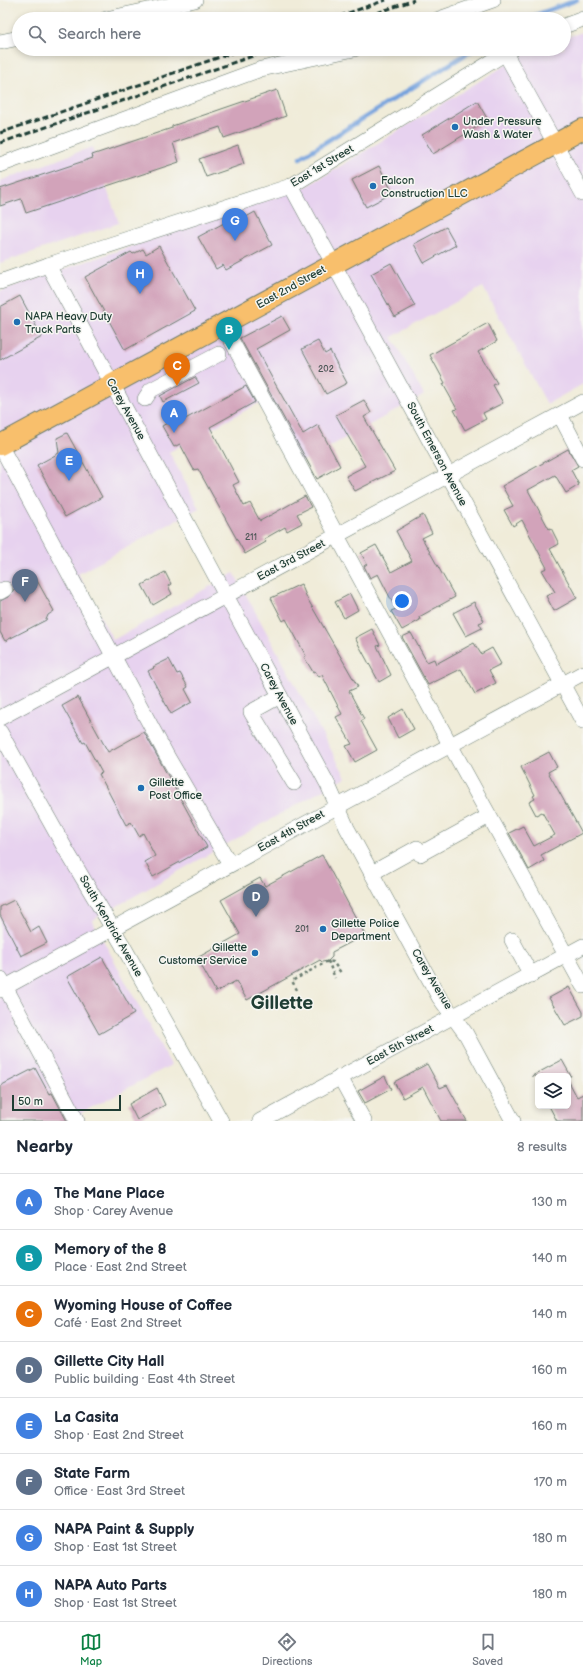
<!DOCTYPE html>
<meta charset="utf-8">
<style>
body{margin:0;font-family:"Balsamiq Sans",sans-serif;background:#f2f2f3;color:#1f2937}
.controls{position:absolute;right:12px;bottom:12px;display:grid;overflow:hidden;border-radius:6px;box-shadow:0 2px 6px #0003}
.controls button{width:36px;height:36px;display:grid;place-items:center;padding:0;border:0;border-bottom:1px solid #e0e1e3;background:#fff;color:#1f2937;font:20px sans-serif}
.scale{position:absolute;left:12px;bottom:10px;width:109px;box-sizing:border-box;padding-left:4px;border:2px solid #1f3d34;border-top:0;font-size:11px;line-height:14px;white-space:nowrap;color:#1f3d34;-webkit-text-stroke:3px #f6f6f2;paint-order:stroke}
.you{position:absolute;left:402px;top:601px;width:14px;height:14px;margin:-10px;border:3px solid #fff;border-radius:50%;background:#1a73e8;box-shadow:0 0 0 6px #1a73e833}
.badge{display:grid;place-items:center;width:26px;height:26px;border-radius:50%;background:#0b8043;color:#fff;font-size:13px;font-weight:700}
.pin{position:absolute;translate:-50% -33px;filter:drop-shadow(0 1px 2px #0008)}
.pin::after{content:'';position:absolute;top:21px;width:14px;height:12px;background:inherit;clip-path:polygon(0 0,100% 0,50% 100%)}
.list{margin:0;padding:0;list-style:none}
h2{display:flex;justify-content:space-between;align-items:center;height:52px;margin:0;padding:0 16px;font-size:17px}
h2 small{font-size:13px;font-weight:400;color:#747a83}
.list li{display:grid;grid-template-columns:26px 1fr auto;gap:12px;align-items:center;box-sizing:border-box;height:56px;padding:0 16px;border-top:1px solid #e0e1e3}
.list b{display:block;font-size:15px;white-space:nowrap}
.list p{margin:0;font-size:13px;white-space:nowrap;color:#747a83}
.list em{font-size:13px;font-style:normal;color:#747a83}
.icon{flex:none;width:22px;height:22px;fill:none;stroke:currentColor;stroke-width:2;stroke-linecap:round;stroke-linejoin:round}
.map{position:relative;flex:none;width:583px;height:1121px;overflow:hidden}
.search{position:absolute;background:#fff;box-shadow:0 2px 6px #0003;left:12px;right:12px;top:12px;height:44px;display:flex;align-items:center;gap:10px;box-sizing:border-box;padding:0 14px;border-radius:22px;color:#747a83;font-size:15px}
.sheet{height:500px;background:#fff}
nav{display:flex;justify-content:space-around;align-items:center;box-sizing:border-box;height:56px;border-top:1px solid #e0e1e3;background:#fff;font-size:11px;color:#747a83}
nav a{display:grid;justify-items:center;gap:2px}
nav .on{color:#0b8043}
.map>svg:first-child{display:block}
</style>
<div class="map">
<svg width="583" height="1121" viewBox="0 0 583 1121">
<rect width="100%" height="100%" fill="#f6f6f2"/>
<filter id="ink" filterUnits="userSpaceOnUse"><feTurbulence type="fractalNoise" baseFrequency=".025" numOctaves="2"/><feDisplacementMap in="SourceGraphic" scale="8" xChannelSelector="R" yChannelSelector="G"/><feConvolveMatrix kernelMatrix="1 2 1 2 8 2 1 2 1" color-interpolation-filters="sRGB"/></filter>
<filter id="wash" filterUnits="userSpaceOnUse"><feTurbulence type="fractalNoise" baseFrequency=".012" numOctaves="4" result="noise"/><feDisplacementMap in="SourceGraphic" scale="16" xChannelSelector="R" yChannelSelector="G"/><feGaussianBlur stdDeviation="0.9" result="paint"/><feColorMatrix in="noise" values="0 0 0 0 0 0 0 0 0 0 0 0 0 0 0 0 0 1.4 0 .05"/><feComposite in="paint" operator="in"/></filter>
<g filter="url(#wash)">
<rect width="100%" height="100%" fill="#f0ecd9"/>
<g fill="#e7d2ef">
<path d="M583 32V384L547 404 483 287 392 337 424 395 294 466 259 403 169 452 199 508 78 574 113 640 234 573 346 777 92 920 171 1065 81 1113 85 1121H0V291L308 186 532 49H564V38Z"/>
<path d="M92 147 119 223 0 263V181Z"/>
</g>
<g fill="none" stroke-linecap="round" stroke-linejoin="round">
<g stroke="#74a2dd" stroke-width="4.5">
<path d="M524 19 577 0"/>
<path d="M300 158 474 49"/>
</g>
</g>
<g id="blocks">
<g fill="#d2a3ba">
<path d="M277 90 286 116 224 138 220 127 173 143 179 162 26 213 21 199 0 206V189L93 158 92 155 172 128V126Z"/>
<path d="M477 101 488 120 433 154 422 135Z"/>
<path d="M238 145 244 164 206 177 199 159Z"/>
<path d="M379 166 393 193 366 207 352 180Z"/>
<path d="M255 212 272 245 226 270 223 265 216 269 198 237 224 223 227 228Z"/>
<path d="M446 227 456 245 424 263 414 244Z"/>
<path d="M159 246 195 311 125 350 85 277 131 252 133 254 143 249 146 254Z"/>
<path d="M391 263 415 306 395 317 371 274Z"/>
<path d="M20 296 42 337 0 360V307Z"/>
<path d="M282 316 290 330 256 349 303 434 318 425 340 466 317 479 240 338Z"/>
<path d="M488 323 497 341 478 352 497 383 493 385 503 403 483 413 486 419 465 430 454 410 457 409 443 384 445 383 430 355Z"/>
<path d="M318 341 325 354 330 351 347 383 326 394 302 349Z"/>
<path d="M195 377 199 383 163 402 160 396Z"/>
<path d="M246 386 255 402 210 427 239 482 233 485 244 506 250 503 260 521 305 496 311 507 297 514 302 523 287 531 285 527 264 539 266 542 245 554 198 469 194 470 180 444 174 447 162 426 176 418 178 423Z"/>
<path d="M364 400 371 413 364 417 395 471 355 491 346 476 365 466 336 415Z"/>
<path d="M67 433 102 497 65 517 37 465 59 453 57 438Z"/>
<path d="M568 449 578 466 571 470 579 485 566 493 555 475 528 490 549 529 551 528 559 544 550 549 577 598 554 611 546 596 555 592 542 570 547 568 522 520 513 526 504 510 513 506 502 486Z"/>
<path d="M423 515 432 533 422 538 455 597 419 617 420 620 402 630 391 611 396 609 378 574 370 578 364 566 367 564 361 553 376 545 391 572 412 561 396 531Z"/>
<path d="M165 572 171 584 168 586 172 594 153 605 142 585Z"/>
<path d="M35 577 54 611 48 615 46 620 5 641 0 632V601L10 596 14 589Z"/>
<path d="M301 584 307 598 358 687 349 691 364 719 361 721 377 750 355 762 346 746 352 744 336 717 342 714 322 675 319 677 315 671 313 672 304 657 306 656 286 619 283 621 271 598Z"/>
<path d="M350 594 358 610 344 618 335 602Z"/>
<path d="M474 602 484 621 479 623 482 628 466 636 453 613Z"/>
<path d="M372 629 380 645 377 646 391 675 379 682 355 638Z"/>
<path d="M411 633 427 662 434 659 436 664 474 643 481 654 492 648 501 664 489 670 496 683 475 694 461 669 428 685 402 637Z"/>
<path d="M169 659 177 674 180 673 188 687 185 689 192 702 171 714 148 671 154 668 153 667Z"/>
<path d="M78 697 108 752 144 732 207 847 153 877 145 862 155 856 143 833 139 836 131 822 126 825 99 774 102 773 85 742 83 743 62 706Z"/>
<path d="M403 709 414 729 398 738 388 718Z"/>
<path d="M549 752 557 767 548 772 582 833 541 855 544 861 529 870 509 833 523 826 534 846 555 835 542 812 536 815 529 802 535 799 533 796 535 795 521 767Z"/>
<path d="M322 855 365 935 332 952V957L328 961 322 962 320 960 247 1000 236 981 216 992 197 958 240 934 221 900 260 878 265 886Z"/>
<path d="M14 900 31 932 39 927 47 943 21 956 0 915V907Z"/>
<path d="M102 957 134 1014 99 1034 67 977Z"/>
<path d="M569 987 583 1012V1016L565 1025 549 998Z"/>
<path d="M562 1060 571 1076H532Z"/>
<path d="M427 1064 440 1088 447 1085 467 1121H441L423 1087 403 1098 394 1082Z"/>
<path d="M35 1068 49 1094 52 1093 67 1121H0V1086Z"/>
<path d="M385 1076 391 1089 365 1103 358 1091Z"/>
<path d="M568 1080 577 1097 583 1094V1121H557L549 1106H568Z"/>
<path d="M157 1088 165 1105 137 1120 129 1104Z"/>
</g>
</g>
</g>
<g filter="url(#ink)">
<use href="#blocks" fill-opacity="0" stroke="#687a6e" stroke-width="1"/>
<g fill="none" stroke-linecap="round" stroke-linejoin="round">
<g stroke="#687a6e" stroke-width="16">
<g id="minor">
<path d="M106 19 195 0"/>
<path d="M439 19 493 0"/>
<path d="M564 26 583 19"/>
<path d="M0 42 19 38"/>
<path d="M505 53 583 194"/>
<path d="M0 165 261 69 354 49"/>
<path d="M291 186 583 722"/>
<path d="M48 265 328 785 347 828 439 997 466 1034 513 1121"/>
<path d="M0 282 48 265 291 186 512 49"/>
<path d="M223 325 459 761 583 986"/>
<path d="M145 399 151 390 219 354"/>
<path d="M560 415 583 459"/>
<path d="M0 445 167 756 230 864"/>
<path d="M0 592 5 589"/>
<path d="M280 696 251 712 294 783"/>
<path d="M0 718 583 402"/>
<path d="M0 732 66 850 122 944 221 1121"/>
<path d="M372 873 417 848 420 854 489 816"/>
<path d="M512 940 531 975"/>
<path d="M1 979 77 1121"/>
<path d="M0 990 583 673"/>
<path d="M340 1077 364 1121"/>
<path d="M260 1121 583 946"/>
</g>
</g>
<g stroke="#687a6e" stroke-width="22">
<path id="major" d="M0 445 583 129"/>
</g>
<g stroke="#687a6e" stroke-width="2.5" stroke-dasharray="3 3" stroke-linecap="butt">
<path d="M328 961 335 978"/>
<path d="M297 990 292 981 328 961 333 962 342 974"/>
<path d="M257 994 264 1008"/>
</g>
<use href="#minor" stroke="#fff" stroke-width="15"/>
<use href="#major" stroke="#f8bf6c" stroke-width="20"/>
<g stroke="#1f3d34" stroke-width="3" stroke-dasharray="6 3" stroke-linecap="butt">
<path d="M331 19 386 0"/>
<path d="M360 19 414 0"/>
<path d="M0 133 243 49"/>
<path d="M0 143 273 49"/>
</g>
</g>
</g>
<g fill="#1f6fb2" stroke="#f6f6f2" stroke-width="1.5">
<circle cx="455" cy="127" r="4"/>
<circle cx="373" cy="186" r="4"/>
<circle cx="17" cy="322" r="4"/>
<circle cx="141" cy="788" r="4"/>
<circle cx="323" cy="929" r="4"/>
<circle cx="255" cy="953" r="4"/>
</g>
<g text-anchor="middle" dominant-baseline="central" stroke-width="3" stroke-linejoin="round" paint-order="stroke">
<g font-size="9" fill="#4c5656">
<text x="326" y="369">202</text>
<text x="251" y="537">211</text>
<text x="302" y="929">201</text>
</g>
<g font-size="11" fill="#1f3d34" stroke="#f6f6f2" text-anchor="start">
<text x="463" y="121">Under Pressure<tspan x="463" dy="13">Wash &amp; Water</tspan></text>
<text x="381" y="180">Falcon<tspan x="381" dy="13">Construction LLC</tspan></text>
<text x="25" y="316">NAPA Heavy Duty<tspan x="25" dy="13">Truck Parts</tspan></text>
<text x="149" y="782">Gillette<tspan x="149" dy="13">Post Office</tspan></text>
<text x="331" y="923">Gillette Police<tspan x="331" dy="13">Department</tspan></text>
<text x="247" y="947" text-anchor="end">Gillette<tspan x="247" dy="13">Customer Service</tspan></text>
</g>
<g font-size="11" fill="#1f3d34" stroke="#f6f6f2">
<text transform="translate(322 166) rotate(-31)">East 1st Street</text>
<text transform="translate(291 287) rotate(-29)">East 2nd Street</text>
<text transform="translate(126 409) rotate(61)">Carey Avenue</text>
<text transform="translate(437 454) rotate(62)">South Emerson Avenue</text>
<text transform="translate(291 560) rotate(-28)">East 3rd Street</text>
<text transform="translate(279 694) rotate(62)">Carey Avenue</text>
<text transform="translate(291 831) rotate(-29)">East 4th Street</text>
<text transform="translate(111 926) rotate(60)">South Kendrick Avenue</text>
<text transform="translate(432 979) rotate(59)">Carey Avenue</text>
<text transform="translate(400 1045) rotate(-28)">East 5th Street</text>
</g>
<g font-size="19" font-weight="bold" fill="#1f3d34" stroke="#f6f6f2">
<text x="282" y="1003">Gillette</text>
</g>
</g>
</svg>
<div class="controls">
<button><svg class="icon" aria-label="layers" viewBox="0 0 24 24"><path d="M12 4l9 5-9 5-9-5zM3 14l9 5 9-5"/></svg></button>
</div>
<div class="scale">50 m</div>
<div class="you"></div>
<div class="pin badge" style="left:174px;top:433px;background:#3f7fe0">A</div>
<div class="pin badge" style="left:229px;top:350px;background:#0f9aa8">B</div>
<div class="pin badge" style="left:177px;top:386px;background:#e8710a">C</div>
<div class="pin badge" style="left:256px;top:917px;background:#5c6f8a">D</div>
<div class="pin badge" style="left:69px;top:481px;background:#3f7fe0">E</div>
<div class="pin badge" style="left:25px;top:602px;background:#5c6f8a">F</div>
<div class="pin badge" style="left:235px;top:241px;background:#3f7fe0">G</div>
<div class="pin badge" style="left:140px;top:294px;background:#3f7fe0">H</div>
<div class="search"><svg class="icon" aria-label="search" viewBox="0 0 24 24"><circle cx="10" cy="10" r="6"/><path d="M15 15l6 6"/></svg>Search here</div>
</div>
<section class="sheet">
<h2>Nearby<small>8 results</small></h2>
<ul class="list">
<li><span class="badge" style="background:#3f7fe0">A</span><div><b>The Mane Place</b><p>Shop · Carey Avenue</p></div><em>130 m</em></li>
<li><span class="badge" style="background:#0f9aa8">B</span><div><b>Memory of the 8</b><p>Place · East 2nd Street</p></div><em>140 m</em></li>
<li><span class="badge" style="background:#e8710a">C</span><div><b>Wyoming House of Coffee</b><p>Café · East 2nd Street</p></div><em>140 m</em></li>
<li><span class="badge" style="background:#5c6f8a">D</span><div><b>Gillette City Hall</b><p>Public building · East 4th Street</p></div><em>160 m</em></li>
<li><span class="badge" style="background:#3f7fe0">E</span><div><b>La Casita</b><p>Shop · East 2nd Street</p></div><em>160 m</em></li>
<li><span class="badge" style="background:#5c6f8a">F</span><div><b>State Farm</b><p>Office · East 3rd Street</p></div><em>170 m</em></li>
<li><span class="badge" style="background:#3f7fe0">G</span><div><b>NAPA Paint &amp; Supply</b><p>Shop · East 1st Street</p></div><em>180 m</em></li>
<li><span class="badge" style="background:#3f7fe0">H</span><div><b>NAPA Auto Parts</b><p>Shop · East 1st Street</p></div><em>180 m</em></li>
</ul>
</section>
<nav>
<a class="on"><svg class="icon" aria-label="map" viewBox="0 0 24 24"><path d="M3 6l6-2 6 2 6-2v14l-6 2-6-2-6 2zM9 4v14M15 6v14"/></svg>Map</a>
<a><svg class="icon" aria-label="directions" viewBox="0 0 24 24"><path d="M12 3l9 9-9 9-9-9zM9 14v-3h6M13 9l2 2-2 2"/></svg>Directions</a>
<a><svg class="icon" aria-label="saved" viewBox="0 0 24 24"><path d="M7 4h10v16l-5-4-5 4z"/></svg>Saved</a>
</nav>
